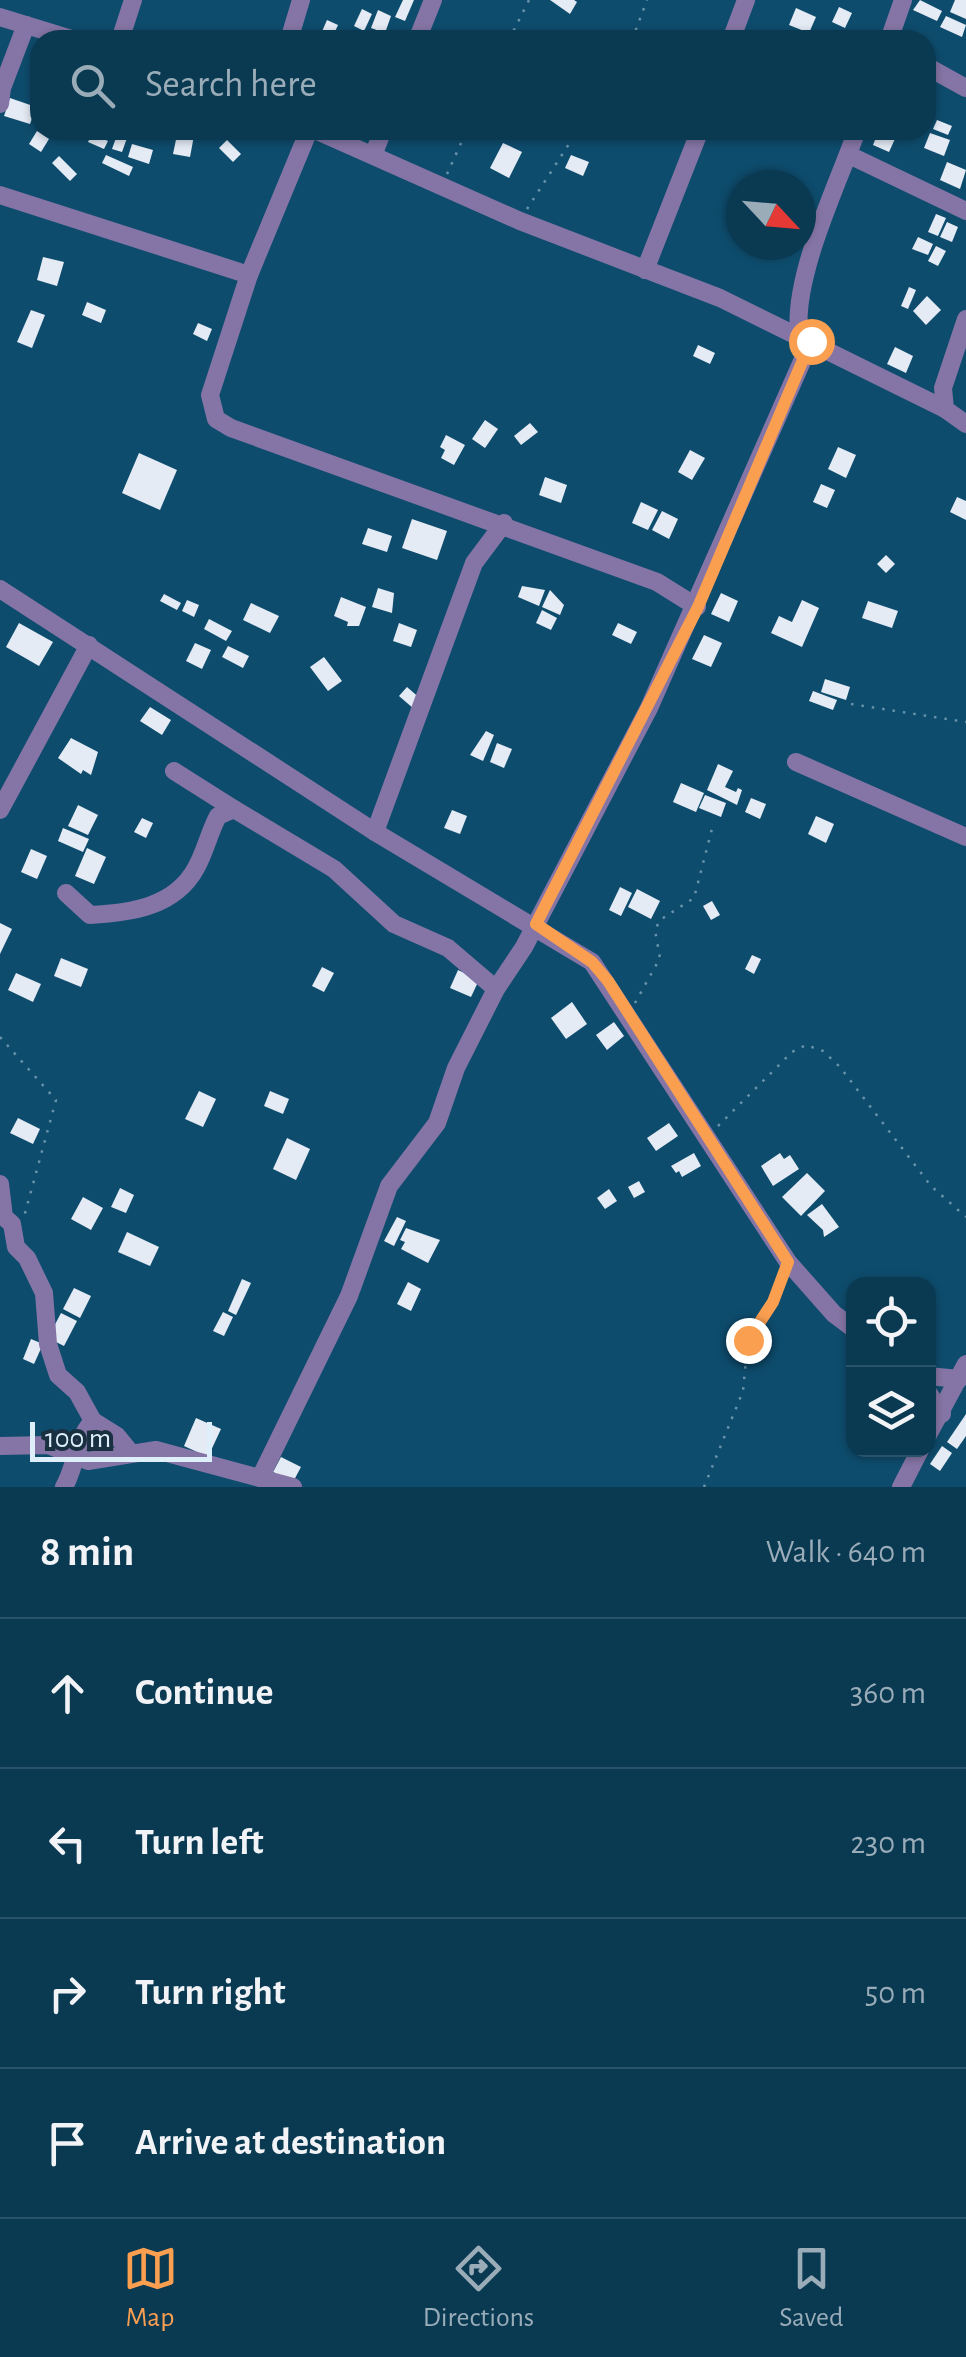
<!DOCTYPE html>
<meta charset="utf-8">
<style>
body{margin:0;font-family:"Alegreya Sans",sans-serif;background:#134059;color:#f1f3f6}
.controls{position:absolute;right:30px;bottom:30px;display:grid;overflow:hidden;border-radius:20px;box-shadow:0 2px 8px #0004}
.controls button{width:90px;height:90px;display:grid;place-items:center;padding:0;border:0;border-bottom:2px solid #2a5369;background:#0a3952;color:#f1f3f6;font:50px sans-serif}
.compass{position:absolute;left:726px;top:170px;width:90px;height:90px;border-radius:50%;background:#0a3952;box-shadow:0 2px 8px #0004;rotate:116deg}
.scale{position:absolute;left:30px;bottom:25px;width:182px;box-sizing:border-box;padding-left:10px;border:5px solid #deeffb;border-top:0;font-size:28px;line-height:35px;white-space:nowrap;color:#deeffb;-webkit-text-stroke:8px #18303f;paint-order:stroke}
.stop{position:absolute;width:30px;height:30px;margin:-22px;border:8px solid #fa9f50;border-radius:50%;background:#fff}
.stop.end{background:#fa9f50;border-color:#fff;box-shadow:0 2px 10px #0008}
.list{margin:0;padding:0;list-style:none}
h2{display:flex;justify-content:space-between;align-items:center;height:130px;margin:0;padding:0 40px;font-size:42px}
h2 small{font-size:32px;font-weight:400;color:#99acb8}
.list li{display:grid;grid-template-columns:65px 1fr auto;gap:30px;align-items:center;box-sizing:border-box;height:150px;padding:0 40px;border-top:2px solid #2a5369}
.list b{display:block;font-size:38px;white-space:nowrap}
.list em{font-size:32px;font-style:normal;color:#99acb8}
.icon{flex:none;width:55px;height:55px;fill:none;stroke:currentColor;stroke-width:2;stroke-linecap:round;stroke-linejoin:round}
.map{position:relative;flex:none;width:966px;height:1487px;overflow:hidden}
.search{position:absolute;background:#0a3952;box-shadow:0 2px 8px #0004;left:30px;right:30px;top:30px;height:110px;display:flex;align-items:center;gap:25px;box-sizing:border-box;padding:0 35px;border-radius:30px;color:#99acb8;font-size:38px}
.sheet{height:730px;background:#0a3952}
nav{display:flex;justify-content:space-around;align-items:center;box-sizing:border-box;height:140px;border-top:2px solid #2a5369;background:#0a3952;font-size:28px;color:#99acb8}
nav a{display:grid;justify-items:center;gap:5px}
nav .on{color:#fa9f50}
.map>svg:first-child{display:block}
</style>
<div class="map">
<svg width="966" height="1487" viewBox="0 0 966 1487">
<rect width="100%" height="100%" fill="#0e4c6d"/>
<g fill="#e4ebf5">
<path d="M403 0H414L405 21 395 17Z"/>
<path d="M550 0H574L577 2 570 14Z"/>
<path d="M920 0 942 11 937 21 913 10Z"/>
<path d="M955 0H966V19L950 12Z"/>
<path d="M839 7 852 13 845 28 832 22Z"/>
<path d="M796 8 816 17 809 33 789 25Z"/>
<path d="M362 9 372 14 364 31 354 26Z"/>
<path d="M378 10 391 16 385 33 371 28Z"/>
<path d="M946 16 966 25 962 37 940 27Z"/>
<path d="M327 20 338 25 331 40 320 36Z"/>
<path d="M10 98 36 107 30 124 4 116Z"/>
<path d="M937 120 952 126 948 135 933 129Z"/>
<path d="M178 130H195L190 157 173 154Z"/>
<path d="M879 130H899L889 152 873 145Z"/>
<path d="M37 131 49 139 41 152 29 144Z"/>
<path d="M930 133 950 140 944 156 924 148Z"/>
<path d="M92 134 108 141 104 149 88 142Z"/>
<path d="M117 135 127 138 122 152 112 149Z"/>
<path d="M227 140 241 154 233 162 219 148Z"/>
<path d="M503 143 522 152 509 178 490 168Z"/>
<path d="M132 144 153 150 149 164 128 157Z"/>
<path d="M106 155 133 167 129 176 102 163Z"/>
<path d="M571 155 589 162 583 176 565 168Z"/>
<path d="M59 156 77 174 70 181 52 163Z"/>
<path d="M947 162 966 170 960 189 940 180Z"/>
<path d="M936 214 946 218 938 236 928 232Z"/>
<path d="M947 222 958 227 952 242 940 237Z"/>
<path d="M918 237 933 244 928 255 912 249Z"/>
<path d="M936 246 946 251 938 266 928 261Z"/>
<path d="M43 257 64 262 57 286 37 280Z"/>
<path d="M909 287 916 290 908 309 901 306Z"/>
<path d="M927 296 941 310 926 325 913 311Z"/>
<path d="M87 302 106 310 101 323 82 315Z"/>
<path d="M31 310 45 315 32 348 17 342Z"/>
<path d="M198 323 212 329 207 341 193 334Z"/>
<path d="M698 345 715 353 710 364 693 356Z"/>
<path d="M895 347 913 356 906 373 887 364Z"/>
<path d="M485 420 498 429 485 448 472 439Z"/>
<path d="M530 423 538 432 521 445 514 436Z"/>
<path d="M446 435 465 445 454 465 441 458 445 450 440 447Z"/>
<path d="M838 447 856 455 846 478 828 469Z"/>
<path d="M690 450 705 458 692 480 678 472Z"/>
<path d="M139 453 177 470 160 510 122 493Z"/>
<path d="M545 477 567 485 561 503 539 495Z"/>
<path d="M821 484 835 490 827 508 813 502Z"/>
<path d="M957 497 966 501V520L950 512Z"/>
<path d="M641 502 658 510 648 530 632 523Z"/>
<path d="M662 511 678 519 669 539 652 530Z"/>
<path d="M412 519 447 531 437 560 402 548Z"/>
<path d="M368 528 392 536 387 552 362 544Z"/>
<path d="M886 555 895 564 886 573 877 564Z"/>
<path d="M522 586 545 590 539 606 518 597Z"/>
<path d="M378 588 394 593 392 613 372 607Z"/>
<path d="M550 590 564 605 560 615 542 607Z"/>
<path d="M721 593 738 601 729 622 711 614Z"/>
<path d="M164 594 181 603 177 610 160 601Z"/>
<path d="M341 597 366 607 359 626H347L348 622 334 616Z"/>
<path d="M187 600 199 605 194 617 182 611Z"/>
<path d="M802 600 819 608 802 647 771 633 779 616 792 622Z"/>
<path d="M868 601 898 611 892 628 862 618Z"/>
<path d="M251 603 279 616 270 633 243 620Z"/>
<path d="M542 610 557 618 551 630 536 623Z"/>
<path d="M209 619 232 631 226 641 204 629Z"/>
<path d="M19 623 53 642 39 666 6 647Z"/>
<path d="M399 623 417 630 411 647 393 641Z"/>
<path d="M618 623 637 632 631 644 612 635Z"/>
<path d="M704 635 722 643 711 667 692 659Z"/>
<path d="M195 643 211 650 202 669 186 661Z"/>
<path d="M228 646 249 656 243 668 222 657Z"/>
<path d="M324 657 342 681 328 691 310 667Z"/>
<path d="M825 679 850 687 846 700 821 692Z"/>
<path d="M407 687 422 700 414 709 399 696Z"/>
<path d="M813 691 837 700 833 710 809 701Z"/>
<path d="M150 707 171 720 162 735 140 721Z"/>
<path d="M486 731 494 735 483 761 470 755Z"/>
<path d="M71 738 98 752 91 775 83 770 81 774 58 758Z"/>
<path d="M497 743 512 749 504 768 490 762Z"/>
<path d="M718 764 733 771 725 787 736 792 738 788 742 790 737 805 707 790Z"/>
<path d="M681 783 704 793 696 812 673 802Z"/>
<path d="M705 795 726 803 721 817 699 808Z"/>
<path d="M751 798 766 804 760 819 745 812Z"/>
<path d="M78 805 98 815 88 835 68 826Z"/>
<path d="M452 810 467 816 460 834 444 828Z"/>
<path d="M816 816 834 824 826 843 808 834Z"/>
<path d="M142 818 153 823 146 838 134 832Z"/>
<path d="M63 828 89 839 83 852 58 841Z"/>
<path d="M87 848 106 857 94 884 75 876Z"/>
<path d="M31 849 47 856 37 879 21 872Z"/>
<path d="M620 887 632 893 621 916 609 910Z"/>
<path d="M637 889 660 901 651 919 628 907Z"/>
<path d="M712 901 720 915 711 920 703 906Z"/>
<path d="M0 923 12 929 0 954Z"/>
<path d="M752 955 761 959 754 974 745 969Z"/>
<path d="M61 958 88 969 81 987 54 976Z"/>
<path d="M322 967 334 973 324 992 312 986Z"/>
<path d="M458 970 479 980 471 997 450 988Z"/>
<path d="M16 973 41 984 33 1002 8 990Z"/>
<path d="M572 1002 587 1024 566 1039 551 1018Z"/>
<path d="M614 1022 624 1036 607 1050 596 1035Z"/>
<path d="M199 1091 216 1099 203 1127 185 1119Z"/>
<path d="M270 1091 289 1099 283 1114 264 1106Z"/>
<path d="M18 1118 40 1129 33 1144 10 1133Z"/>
<path d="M669 1123 678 1136 656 1151 647 1138Z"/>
<path d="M287 1138 310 1149 296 1180 273 1169Z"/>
<path d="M694 1153 701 1166 682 1177 679 1171 676 1173 671 1166Z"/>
<path d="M780 1153 784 1159 790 1155 799 1169 773 1186 761 1166Z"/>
<path d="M807 1173 825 1191 801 1216 782 1197Z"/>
<path d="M639 1181 645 1192 634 1198 628 1187Z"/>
<path d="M120 1188 134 1195 126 1213 111 1207Z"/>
<path d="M609 1189 617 1201 605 1209 597 1198Z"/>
<path d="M83 1197 103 1208 91 1230 71 1219Z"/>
<path d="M822 1204 839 1227 824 1237 823 1230 807 1215Z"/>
<path d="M397 1217 406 1221 394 1246 384 1241Z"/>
<path d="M406 1228 440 1240 428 1263 401 1249 405 1242 400 1240Z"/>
<path d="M127 1232 159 1247 150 1266 118 1252Z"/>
<path d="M242 1279 251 1283 236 1315 228 1311Z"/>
<path d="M408 1282 421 1289 411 1311 397 1304Z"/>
<path d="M74 1288 91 1296 80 1318 63 1309Z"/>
<path d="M223 1312 233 1317 224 1336 213 1331Z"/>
<path d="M61 1313 77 1321 64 1346 48 1338Z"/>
<path d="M31 1339 43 1344 34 1364 23 1359Z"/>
<path d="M966 1414V1436L957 1449 947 1442Z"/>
<path d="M196 1418 221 1429 208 1457 184 1446Z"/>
<path d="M942 1446 952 1453 940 1471 930 1464Z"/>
<path d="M281 1457 301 1467 293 1482 273 1472Z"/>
</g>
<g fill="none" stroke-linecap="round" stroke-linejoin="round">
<g stroke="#6993ab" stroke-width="2.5" stroke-dasharray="2.5 8" stroke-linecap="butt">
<path d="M509 40 529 0"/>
<path d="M632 40 647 0"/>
<path d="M447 174 467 130"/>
<path d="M527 209 578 130"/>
<path d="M851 704 966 722"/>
<path d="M635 1003 660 958 655 930 660 920 694 898 713 825"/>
<path d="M0 1037 56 1100 24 1217"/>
<path d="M718 1126 792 1052 806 1045 823 1051 840 1067 931 1186 966 1217"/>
<path d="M704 1487 743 1391 748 1340 773 1302 782 1277"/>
</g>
<g stroke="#8575a6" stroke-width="18">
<path d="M0 17 75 40"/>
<path d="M120 40 133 0"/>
<path d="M289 40 301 0"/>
<path d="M417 40 433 0"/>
<path d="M731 40 746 0"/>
<path d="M889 40 903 0"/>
<path d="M926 66 966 88"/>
<path d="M0 104 2 88 26 25"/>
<path d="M309 130 249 275 210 395 216 419 231 428 657 582 697 607"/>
<path d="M315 130 520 221 720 298 945 409"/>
<path d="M374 153 383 130"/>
<path d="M849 155 966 211"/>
<path d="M0 195 249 275"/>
<path d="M645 270 700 130"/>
<path d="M966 319 943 388 945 409 966 424"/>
<path d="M799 334C793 275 837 187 857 130"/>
<path d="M0 589 375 832 592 962 788 1262 834 1314 854 1329"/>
<path d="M796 762 966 837"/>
<path d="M174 771 234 809"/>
<path d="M0 810 89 645"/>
<path d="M375 832 474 563 504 523"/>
<path d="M66 893 90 915C130 913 175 907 196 868 205 852 209 833 218 816L234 809 334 869 394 924 448 948 496 989"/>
<path d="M0 1184 4 1217 12 1224 16 1247 27 1258 44 1293 48 1344 58 1375 77 1392 93 1421 117 1436 131 1453"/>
<path d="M928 1376 959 1379"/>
<path d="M928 1392 942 1414"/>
<path d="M928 1435 966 1364"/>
<path d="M0 1446 48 1445 88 1461 156 1450 293 1487"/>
<path d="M261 1476 349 1296 389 1186 437 1123 456 1068 496 989 524 947 649 708 811 341"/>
<path d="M64 1487C77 1464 75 1440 93 1421"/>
<path d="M901 1487 920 1450"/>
</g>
</g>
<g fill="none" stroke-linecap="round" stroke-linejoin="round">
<path stroke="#fa9f50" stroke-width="12" d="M748 1340 773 1302 788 1262 608 981 592 962 536 924 698 607 811 341"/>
</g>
</svg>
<div class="controls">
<button><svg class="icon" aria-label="locate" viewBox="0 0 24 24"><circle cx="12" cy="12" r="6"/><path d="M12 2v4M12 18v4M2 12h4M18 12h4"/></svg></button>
<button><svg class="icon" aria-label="layers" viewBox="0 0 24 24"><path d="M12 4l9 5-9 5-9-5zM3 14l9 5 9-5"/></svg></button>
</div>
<svg class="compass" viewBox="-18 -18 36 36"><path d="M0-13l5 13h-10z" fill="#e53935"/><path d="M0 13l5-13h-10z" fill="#99acb8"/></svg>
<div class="scale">100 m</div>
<div class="stop" style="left:811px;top:341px"></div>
<div class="stop end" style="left:748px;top:1340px"></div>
<div class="search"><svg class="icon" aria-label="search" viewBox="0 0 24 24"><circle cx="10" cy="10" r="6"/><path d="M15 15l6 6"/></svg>Search here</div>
</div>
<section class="sheet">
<h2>8 min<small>Walk · 640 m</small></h2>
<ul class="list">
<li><svg class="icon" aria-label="ahead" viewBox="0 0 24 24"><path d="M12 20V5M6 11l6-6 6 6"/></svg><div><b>Continue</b></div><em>360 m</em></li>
<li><svg class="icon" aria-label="left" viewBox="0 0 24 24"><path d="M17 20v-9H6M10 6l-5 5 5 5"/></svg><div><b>Turn left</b></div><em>230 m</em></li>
<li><svg class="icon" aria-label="right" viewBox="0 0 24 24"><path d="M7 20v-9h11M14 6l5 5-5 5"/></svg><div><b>Turn right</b></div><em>50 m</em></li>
<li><svg class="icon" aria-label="arrive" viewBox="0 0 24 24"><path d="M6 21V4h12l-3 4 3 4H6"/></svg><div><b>Arrive at destination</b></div></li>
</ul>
</section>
<nav>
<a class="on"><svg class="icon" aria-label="map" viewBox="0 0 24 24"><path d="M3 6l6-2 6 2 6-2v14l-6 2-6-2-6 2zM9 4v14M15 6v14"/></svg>Map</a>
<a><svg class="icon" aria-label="directions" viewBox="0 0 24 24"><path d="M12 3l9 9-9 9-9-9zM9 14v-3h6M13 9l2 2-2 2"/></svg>Directions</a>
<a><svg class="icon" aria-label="saved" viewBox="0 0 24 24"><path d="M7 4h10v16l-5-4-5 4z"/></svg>Saved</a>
</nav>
